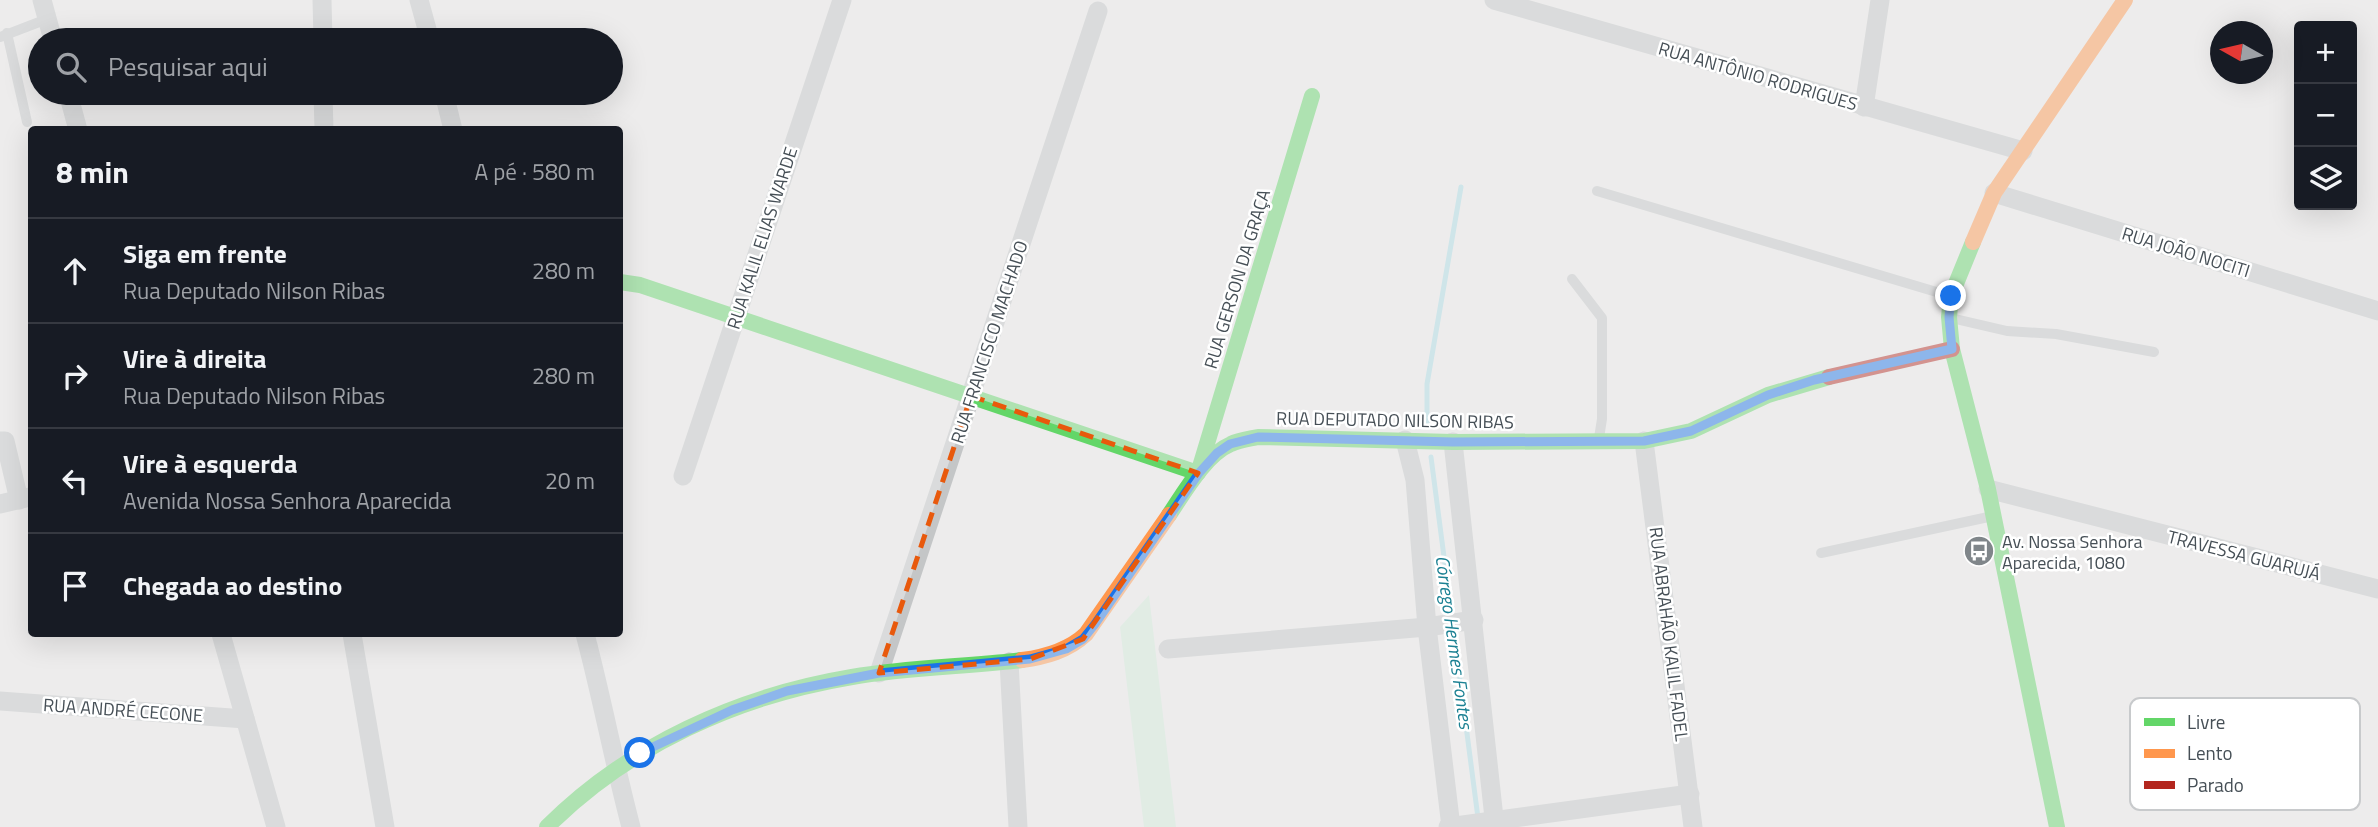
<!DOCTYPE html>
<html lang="pt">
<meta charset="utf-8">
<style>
body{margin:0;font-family:"Titillium Web",sans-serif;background:#20242c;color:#f1f3f6}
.controls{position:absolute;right:21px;top:21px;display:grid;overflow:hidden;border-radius:7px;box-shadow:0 7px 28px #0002}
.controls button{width:63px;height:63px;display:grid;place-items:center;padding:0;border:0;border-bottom:2px solid #363941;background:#171b24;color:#f1f3f6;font:35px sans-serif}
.compass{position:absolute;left:2210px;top:21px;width:63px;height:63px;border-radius:50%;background:#171b24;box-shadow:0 7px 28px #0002;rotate:278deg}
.stop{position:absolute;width:21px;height:21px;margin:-16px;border:5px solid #1a73e8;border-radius:50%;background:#fff}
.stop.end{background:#1a73e8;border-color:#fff;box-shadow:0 2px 7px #0008}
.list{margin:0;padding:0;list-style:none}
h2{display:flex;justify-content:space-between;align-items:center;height:91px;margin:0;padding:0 28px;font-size:30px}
h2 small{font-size:23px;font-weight:400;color:#9ea1a6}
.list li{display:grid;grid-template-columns:46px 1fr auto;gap:21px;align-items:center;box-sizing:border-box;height:105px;padding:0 28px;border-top:2px solid #363941}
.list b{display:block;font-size:26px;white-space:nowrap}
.list p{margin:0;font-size:23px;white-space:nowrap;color:#9ea1a6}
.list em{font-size:23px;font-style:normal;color:#9ea1a6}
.icon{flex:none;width:38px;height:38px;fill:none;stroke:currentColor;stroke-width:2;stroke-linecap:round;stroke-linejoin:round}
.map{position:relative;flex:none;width:2378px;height:827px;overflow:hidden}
.search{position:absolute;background:#171b24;box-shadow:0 7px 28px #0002;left:28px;top:28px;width:595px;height:77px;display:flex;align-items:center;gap:18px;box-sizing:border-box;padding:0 24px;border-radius:38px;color:#9ea1a6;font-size:26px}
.panel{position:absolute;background:#171b24;box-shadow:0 7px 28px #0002;left:28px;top:126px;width:595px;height:511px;border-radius:7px}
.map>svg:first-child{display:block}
</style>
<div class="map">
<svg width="2378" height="827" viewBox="0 0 2378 827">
<rect width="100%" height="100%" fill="#edecec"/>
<path fill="#d3eada" d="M1149 595 1176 827H1144L1120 627Z"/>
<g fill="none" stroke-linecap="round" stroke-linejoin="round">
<g stroke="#abdbe4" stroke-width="5">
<path d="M1427 426V384L1461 187"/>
<path d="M1431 457 1478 818"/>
</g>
<g stroke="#c4c6c7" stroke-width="10">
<path d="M7 33 27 122"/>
<path d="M0 37 47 19"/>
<path d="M1597 191 1950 296"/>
<path d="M1572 279 1602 318V419L1599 438"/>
<path d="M1951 318 2007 331 2056 334 2154 352"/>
<path d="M1821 553 1993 516"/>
</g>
<g stroke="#c4c6c7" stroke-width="19">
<path d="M42 0 53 40"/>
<path d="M322 0 323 40"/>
<path d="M419 0 430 40"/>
<path d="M1494 0 2023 151"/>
<path d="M68 93 78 130"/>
<path d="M323 93 324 130"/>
<path d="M444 93 453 130"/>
<path d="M1864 107 1880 0"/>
<path d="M1994 193 2378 311"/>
<path d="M1405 440 1415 480 1427 627 1451 827"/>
<path d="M0 441H5L19 500"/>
<path d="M1644 441 1693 827"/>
<path d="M1453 442 1495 827"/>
<path d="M683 476 842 0"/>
<path d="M1988 489 2378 589"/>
<path d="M0 504 30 497"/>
<path d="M221 634 276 827"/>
<path d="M352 634 385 827"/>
<path d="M585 634C602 698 614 763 631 827"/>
<path d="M1168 649 1427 627 1474 620"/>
<path d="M1009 662 1018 827"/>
<path d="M879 673 1098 11"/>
<path d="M0 701 245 719"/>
<path d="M1448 827 1690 794"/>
</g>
<g stroke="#63d668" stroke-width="16">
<path d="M1973 242 1951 296 1949 317 1952 349 1988 489 2057 827"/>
<path d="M620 282 640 285 1198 473"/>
<path d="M1199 470 1312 96"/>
<path d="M1169 515C1184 493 1205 455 1231 444 1239 440 1249 439 1258 437L1453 442 1644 441 1691 431 1768 395 1829 377"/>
<path d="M547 827C629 745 738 696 852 677 908 667 965 667 1022 660"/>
</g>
<g stroke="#ff974d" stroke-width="16">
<path d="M1973 242 1994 193 2125 0"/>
<path d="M1022 660C1045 657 1068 651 1086 634L1169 515"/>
</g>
<path stroke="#b3261e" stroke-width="16" d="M1829 377 1952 349"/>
</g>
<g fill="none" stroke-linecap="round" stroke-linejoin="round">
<path stroke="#1a73e8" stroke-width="9" d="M640 753 732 710 787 691 879 673 1030 659 1066 649 1083 639 1095 624 1199 473 1217 453 1230 444 1258 437 1453 442 1644 441 1691 431 1768 395 1814 380 1952 349 1949 317 1951 296"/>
</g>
<path d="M0 0H2378V827H0ZM971 396 1198 473 1083 639 1030 659 879 673Z" fill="#edecec" fill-opacity=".55" fill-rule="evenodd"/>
<path fill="none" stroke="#e8590c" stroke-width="5" stroke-dasharray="14 9" stroke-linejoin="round" d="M971 396 1198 473 1083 639 1030 659 879 673Z"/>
<defs>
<g id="bus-disc" transform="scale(1.575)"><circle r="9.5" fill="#80868a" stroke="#fff"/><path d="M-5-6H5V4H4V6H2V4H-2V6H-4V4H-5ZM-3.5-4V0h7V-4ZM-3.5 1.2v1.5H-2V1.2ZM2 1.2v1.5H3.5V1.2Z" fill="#fff"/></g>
</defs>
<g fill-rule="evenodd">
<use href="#bus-disc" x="1979" y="551"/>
</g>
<g text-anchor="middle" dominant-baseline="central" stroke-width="5" stroke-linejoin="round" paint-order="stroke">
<g font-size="18" fill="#464f56" stroke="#fff">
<text transform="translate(1758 76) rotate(16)">RUA ANTÔNIO RODRIGUES</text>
<text transform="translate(762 238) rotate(-72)">RUA KALIL ELIAS WARDE</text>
<text transform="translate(2186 252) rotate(17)">RUA JOÃO NOCITI</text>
<text transform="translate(1237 279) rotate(-73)">RUA GERSON DA GRAÇA</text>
<text transform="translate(989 342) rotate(-72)">RUA FRANCISCO MACHADO</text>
<text transform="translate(1395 420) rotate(1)">RUA DEPUTADO NILSON RIBAS</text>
<text transform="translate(2244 555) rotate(14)">TRAVESSA GUARUJÁ</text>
<text transform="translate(1669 634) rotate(83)">RUA ABRAHÃO KALIL FADEL</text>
<text transform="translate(123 710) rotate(4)">RUA ANDRÉ CECONE</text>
</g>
<g font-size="18" fill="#464f56" stroke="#fff" text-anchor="start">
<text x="2002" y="541">Av. Nossa Senhora<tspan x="2002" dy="21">Aparecida, 1080</tspan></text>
</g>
<g font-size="19" font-style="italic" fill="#1c8193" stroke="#fff">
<text transform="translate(1455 642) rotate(82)">Córrego Hermes Fontes</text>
</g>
</g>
<rect x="2130" y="698" width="230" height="112" rx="10" fill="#fff" stroke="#c8cacc" stroke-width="2"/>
<rect x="2144" y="718" width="31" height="8" fill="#63d668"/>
<rect x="2144" y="749" width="31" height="9" fill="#ff974d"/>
<rect x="2144" y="781" width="31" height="8" fill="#b3261e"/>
<g font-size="19" fill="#464f56">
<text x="2187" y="729">Livre</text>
<text x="2187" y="760">Lento</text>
<text x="2187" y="792">Parado</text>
</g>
</svg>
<div class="controls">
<button>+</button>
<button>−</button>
<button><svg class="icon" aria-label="layers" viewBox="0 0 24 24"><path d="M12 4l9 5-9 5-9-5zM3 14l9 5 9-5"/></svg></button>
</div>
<svg class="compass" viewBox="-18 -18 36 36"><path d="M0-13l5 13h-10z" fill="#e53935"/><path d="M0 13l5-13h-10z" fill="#9ea1a6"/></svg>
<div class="stop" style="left:640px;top:753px"></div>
<div class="stop end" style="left:1951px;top:296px"></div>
<div class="search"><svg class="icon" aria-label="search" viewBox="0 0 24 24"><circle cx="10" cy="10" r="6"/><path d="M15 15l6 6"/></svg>Pesquisar aqui</div>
<section class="panel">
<h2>8 min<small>A pé · 580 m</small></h2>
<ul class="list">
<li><svg class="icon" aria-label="ahead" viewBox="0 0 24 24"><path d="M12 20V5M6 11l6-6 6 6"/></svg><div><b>Siga em frente</b><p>Rua Deputado Nilson Ribas</p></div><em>280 m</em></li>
<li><svg class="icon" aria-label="right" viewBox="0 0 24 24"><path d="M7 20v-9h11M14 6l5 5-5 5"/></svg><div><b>Vire à direita</b><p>Rua Deputado Nilson Ribas</p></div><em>280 m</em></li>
<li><svg class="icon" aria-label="left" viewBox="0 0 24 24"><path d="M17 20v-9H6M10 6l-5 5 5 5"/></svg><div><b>Vire à esquerda</b><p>Avenida Nossa Senhora Aparecida</p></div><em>20 m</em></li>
<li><svg class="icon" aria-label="arrive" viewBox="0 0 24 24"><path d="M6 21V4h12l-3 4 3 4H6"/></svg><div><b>Chegada ao destino</b></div></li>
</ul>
</section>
</div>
